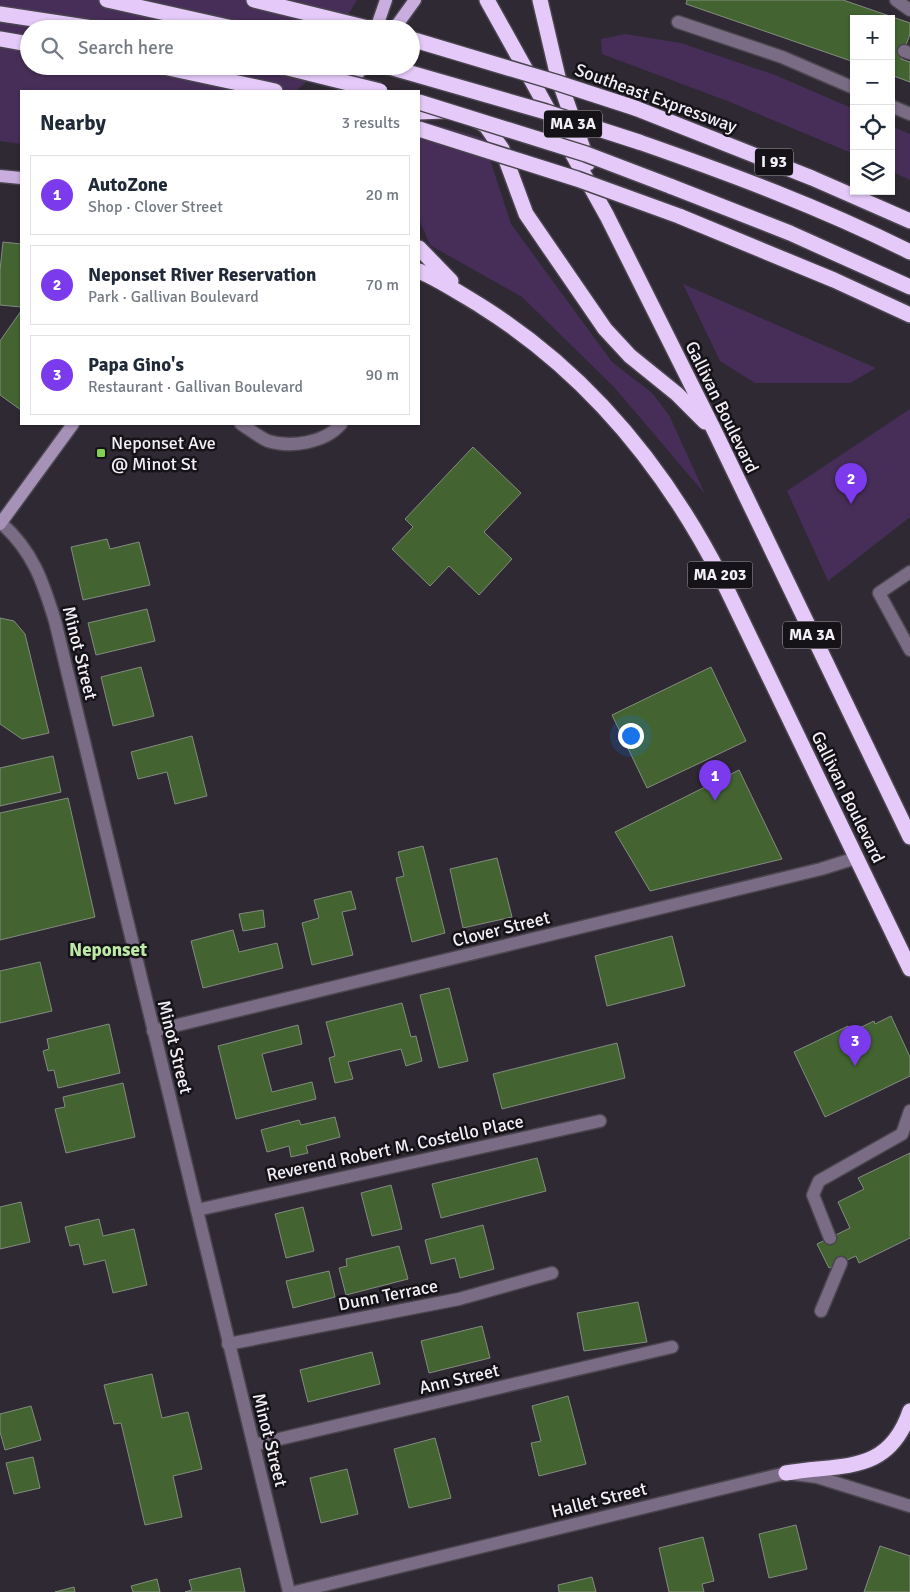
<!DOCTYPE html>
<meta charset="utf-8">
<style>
body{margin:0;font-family:Signika,sans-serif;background:#f2f2f3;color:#1f2937}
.controls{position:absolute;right:15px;top:15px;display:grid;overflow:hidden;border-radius:0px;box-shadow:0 1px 4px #0004}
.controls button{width:45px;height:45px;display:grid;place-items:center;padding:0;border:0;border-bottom:1px solid #e0e1e3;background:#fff;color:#1f2937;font:25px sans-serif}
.you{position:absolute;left:630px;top:735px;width:18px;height:18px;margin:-12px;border:4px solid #fff;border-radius:50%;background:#1a73e8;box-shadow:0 0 0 8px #1a73e833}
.badge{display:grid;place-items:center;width:32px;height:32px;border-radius:50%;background:#7c3aed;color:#fff;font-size:16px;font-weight:700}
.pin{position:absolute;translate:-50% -41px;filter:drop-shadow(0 1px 2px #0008)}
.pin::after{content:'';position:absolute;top:26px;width:18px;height:15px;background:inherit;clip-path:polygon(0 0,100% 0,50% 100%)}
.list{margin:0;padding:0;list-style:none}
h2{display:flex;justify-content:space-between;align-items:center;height:65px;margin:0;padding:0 20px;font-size:21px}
h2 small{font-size:16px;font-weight:400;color:#747a83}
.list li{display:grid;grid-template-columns:32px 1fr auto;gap:15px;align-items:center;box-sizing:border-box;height:80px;margin:0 10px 10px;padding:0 10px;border:1px solid #e0e1e3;border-radius:0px}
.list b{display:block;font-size:19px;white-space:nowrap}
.list p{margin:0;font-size:16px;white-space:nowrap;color:#747a83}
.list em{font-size:16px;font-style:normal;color:#747a83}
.icon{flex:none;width:28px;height:28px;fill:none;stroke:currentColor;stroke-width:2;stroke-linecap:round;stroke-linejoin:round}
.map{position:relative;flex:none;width:910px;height:1592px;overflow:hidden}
.search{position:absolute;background:#fff;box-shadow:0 1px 4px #0004;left:20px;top:20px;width:400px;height:55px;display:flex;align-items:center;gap:12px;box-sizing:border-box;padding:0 18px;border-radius:28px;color:#747a83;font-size:19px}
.panel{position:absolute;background:#fff;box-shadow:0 1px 4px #0004;left:20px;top:90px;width:400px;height:335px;border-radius:0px}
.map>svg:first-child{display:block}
</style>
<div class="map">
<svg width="910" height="1592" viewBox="0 0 910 1592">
<rect width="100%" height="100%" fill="#2e2933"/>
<g fill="#472e58">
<path d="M0 0H357L340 29H29V66H319L314 75 296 91H21V144L0 141Z"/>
<path d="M625 34 681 43 775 75 854 109V154L730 102 602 54 601 39Z"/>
<path d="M420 120 483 138 511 224 612 362 652 393 669 415 705 494 614 387 522 297 430 245 419 219Z"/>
<path d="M891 126 910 134V180L891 171Z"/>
<path d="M683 284 876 368 850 383H755L720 361Z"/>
<path d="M910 409V517L828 581 787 491Z"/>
</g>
<g fill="#436430" stroke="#848b80">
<path d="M687 0H843L910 23V34L901 59 910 62V82L891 75V19H854V62L686 4Z"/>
<path d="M3 242 21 244V307L0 305V270Z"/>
<path d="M21 311V410L0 395V341Z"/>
<path d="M473 447 521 493 484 532 512 559 479 595 449 566 430 586 392 549 413 527 405 519Z"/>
<path d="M107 539 110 549 139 542 150 585 83 600 71 547Z"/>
<path d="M147 609 155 641 96 655 88 623Z"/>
<path d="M0 618 14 621 25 634 49 733 22 739 0 724Z"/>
<path d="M141 667 154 716 113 726 101 677Z"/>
<path d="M711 667 746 741 647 788 612 715Z"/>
<path d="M192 736 207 796 175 804 167 772 138 779 131 752Z"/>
<path d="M53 756 61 792 0 806V768Z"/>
<path d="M739 770 782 859 650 891 615 832Z"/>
<path d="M68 798 95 917 0 940V813Z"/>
<path d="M423 846 445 933 412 942 396 878 404 876 398 852Z"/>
<path d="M497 858 512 917 463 928 450 869Z"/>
<path d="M351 891 356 909 342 912 353 955 312 965 302 923 319 918 314 900Z"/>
<path d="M263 910 265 927 243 931 239 914Z"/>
<path d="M233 930 239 952 277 943 283 968 203 988 191 941Z"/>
<path d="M672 936 685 986 607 1006 595 956Z"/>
<path d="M40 962 52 1011 0 1023V971Z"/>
<path d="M449 988 468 1061 439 1068 420 995Z"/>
<path d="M402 1003 411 1037 416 1036 422 1061 406 1066 401 1049 348 1062 353 1079 335 1083 329 1058 335 1056 326 1022Z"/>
<path d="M891 1016 910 1057V1076L825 1117 794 1052 848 1026 851 1032 874 1021 875 1024Z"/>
<path d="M109 1024 120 1073 58 1088 54 1070 48 1071 43 1051 49 1049 47 1039Z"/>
<path d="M298 1025 302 1044 262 1054 272 1092 312 1082 316 1099 236 1119 218 1046Z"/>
<path d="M617 1043 625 1078 502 1109 493 1074Z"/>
<path d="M123 1083 135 1137 66 1153 55 1109 65 1107 63 1097Z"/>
<path d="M335 1117 340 1137 306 1146 308 1153 291 1157 289 1146 267 1152 261 1130 299 1120 301 1125Z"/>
<path d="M910 1153V1238L859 1263 856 1256 829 1268 817 1244 850 1228 838 1202 864 1189 858 1178Z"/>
<path d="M537 1158 546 1191 441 1218 432 1184Z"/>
<path d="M391 1185 402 1229 372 1236 361 1193Z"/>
<path d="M21 1202 30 1242 0 1249V1207Z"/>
<path d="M303 1207 314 1251 286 1258 275 1214Z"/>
<path d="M99 1219 103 1236 134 1229 147 1285 113 1293 105 1260 84 1265 79 1244 70 1246 65 1227Z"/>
<path d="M483 1225 494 1269 460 1278 455 1258 431 1264 425 1240Z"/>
<path d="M399 1246 408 1279 346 1295 339 1268 347 1266 346 1259Z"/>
<path d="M329 1271 335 1297 293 1308 286 1281Z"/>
<path d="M638 1302 647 1342 584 1351 577 1313Z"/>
<path d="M482 1326 490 1358 429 1373 421 1341Z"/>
<path d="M372 1352 380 1384 308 1402 300 1370Z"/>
<path d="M152 1374 162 1418 188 1412 202 1469 173 1476 182 1517 145 1525 121 1423 114 1424 104 1385Z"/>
<path d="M568 1396 586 1464 539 1476 531 1443 541 1441 532 1406Z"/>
<path d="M31 1406 41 1440 5 1450 0 1432V1414Z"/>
<path d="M435 1438 451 1498 409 1508 394 1449Z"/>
<path d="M33 1457 40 1488 14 1494 6 1463Z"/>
<path d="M347 1469 358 1514 321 1523 310 1478Z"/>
<path d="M796 1525 807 1569 769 1578 759 1534Z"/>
<path d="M703 1537 714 1581 702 1584 704 1592H669L659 1548Z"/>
<path d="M880 1546 910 1556V1592H864Z"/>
<path d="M240 1568 245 1592H185L192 1590 189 1580Z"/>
<path d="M592 1577 596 1592H559L558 1585Z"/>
<path d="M157 1579 160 1592H133L131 1586Z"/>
<path d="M74 1587 75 1592H55Z"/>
</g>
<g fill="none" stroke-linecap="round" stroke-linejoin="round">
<g stroke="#4a454e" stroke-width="15">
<g id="lane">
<path d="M896 0 910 10"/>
<path d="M678 22 782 57 854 88"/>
<path d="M904 51 910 53"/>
<path d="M891 106 910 114"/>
<path d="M910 572 879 593 910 650"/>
<path d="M830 1238 813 1195 819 1181 902 1134 910 1111"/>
<path d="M821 1311 841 1263"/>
</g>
</g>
<g stroke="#4a454e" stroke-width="15">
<g id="street">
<path d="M241 424C249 429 259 437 268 441 291 448 325 443 341 424"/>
<path d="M1 523C33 551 43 582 55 621L289 1592"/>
<path d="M153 1031 821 869 856 858"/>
<path d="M197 1210 600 1121"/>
<path d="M228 1344 459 1299 552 1273"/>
<path d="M254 1445 672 1347"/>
<path d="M295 1592 786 1473 817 1477 910 1506"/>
</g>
</g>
<g stroke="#4a454e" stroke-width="15">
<path id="secondary" d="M0 524 73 424"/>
</g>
<g stroke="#4a454e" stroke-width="15">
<g id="primary">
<path d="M376 29 386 0"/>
<path d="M394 29 415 0"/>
<path d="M344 91 364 66"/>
<path d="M0 176 21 178"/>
</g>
</g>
<g stroke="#4a454e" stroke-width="18">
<g id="highway">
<path d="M107 0 237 29"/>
<path d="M254 0 372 29"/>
<path d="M487 0 607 216 715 432 910 837"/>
<path d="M540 0 558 77 588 163"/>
<path d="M0 14 99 29"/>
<path d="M0 39 29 44"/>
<path d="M159 66 275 91"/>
<path d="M635 108 812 178 910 221"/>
<path d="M419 112 444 111"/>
<path d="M477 120 486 126 502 149 526 214 605 329 630 356 677 394 705 422"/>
<path d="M639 142C731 174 822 208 910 252"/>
<path d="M670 186 790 233 910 287"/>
<path d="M679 216 834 280 910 315"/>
<path d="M419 248 451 281"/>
<path d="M419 271C440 280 461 294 481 306 588 373 664 466 721 577L910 969"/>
<path d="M786 1473C841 1463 888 1476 910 1411"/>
</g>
</g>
<use href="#lane" stroke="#7a6c84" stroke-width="12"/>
<use href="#street" stroke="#7a6c84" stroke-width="12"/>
<use href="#secondary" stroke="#a691b7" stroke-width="12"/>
<use href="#primary" stroke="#c8adde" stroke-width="12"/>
<use href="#highway" stroke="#e4c9f9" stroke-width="15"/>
<g stroke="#4a454e" stroke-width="18" stroke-linecap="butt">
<g id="highway-bridge">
<path d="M411 39 555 82 635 108"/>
<path d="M280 66 380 91"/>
<path d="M386 66 546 112 639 142"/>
<path d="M419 102 586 154 670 186"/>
<path d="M419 129 577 179 679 216"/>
</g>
</g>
<use href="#highway-bridge" stroke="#e4c9f9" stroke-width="15"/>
</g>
<rect fill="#82d050" stroke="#151317" stroke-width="2" x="96" y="448" width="10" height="10" rx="2.5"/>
<g text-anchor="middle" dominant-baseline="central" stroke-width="5" stroke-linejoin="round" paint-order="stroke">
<g fill="#151317" stroke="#b0adb3" stroke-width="1">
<rect x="544" y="110.5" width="58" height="27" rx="4"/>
<rect x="755" y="148.5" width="38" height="27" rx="4"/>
<rect x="687.5" y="561.5" width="65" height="27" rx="4"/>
<rect x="783" y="621.5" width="58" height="27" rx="4"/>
</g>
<g font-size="16" font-weight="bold" fill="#f3eff6">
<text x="573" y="124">MA 3A</text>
<text x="774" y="162">I 93</text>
<text x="720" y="575">MA 203</text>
<text x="812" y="635">MA 3A</text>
</g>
<g font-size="18" fill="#f3eff6" stroke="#151317">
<text transform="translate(656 98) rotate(20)">Southeast Expressway</text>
<text transform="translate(722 407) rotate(64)">Gallivan Boulevard</text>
<text transform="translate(80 653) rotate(76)">Minot Street</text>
<text transform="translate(848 797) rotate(64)">Gallivan Boulevard</text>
<text transform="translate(501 929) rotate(-14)">Clover Street</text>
<text transform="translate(175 1047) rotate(76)">Minot Street</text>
<text transform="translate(395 1148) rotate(-12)">Reverend Robert M. Costello Place</text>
<text transform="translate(388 1295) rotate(-11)">Dunn Terrace</text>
<text transform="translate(459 1379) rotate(-13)">Ann Street</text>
<text transform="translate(270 1440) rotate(76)">Minot Street</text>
<text transform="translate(599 1500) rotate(-14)">Hallet Street</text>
</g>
<g font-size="18" fill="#f3eff6" stroke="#151317" text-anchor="start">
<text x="111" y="443">Neponset Ave<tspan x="111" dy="21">@ Minot St</tspan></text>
</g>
<g font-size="19" font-weight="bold" fill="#bde9a7" stroke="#151317">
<text x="108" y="950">Neponset</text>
</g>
</g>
</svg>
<div class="controls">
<button>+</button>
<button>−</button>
<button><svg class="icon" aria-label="locate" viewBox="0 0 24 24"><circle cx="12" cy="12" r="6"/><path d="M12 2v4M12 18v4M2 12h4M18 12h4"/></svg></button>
<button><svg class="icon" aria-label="layers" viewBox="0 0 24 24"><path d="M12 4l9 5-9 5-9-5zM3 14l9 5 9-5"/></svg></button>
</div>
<div class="you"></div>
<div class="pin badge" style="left:715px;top:801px">1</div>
<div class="pin badge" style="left:851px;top:504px">2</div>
<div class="pin badge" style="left:855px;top:1066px">3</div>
<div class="search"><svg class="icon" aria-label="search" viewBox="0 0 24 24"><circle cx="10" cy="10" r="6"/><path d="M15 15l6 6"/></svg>Search here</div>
<section class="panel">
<h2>Nearby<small>3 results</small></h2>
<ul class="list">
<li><span class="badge">1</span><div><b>AutoZone</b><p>Shop · Clover Street</p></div><em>20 m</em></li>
<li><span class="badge">2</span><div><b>Neponset River Reservation</b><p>Park · Gallivan Boulevard</p></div><em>70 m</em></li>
<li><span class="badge">3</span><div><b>Papa Gino's</b><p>Restaurant · Gallivan Boulevard</p></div><em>90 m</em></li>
</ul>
</section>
</div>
